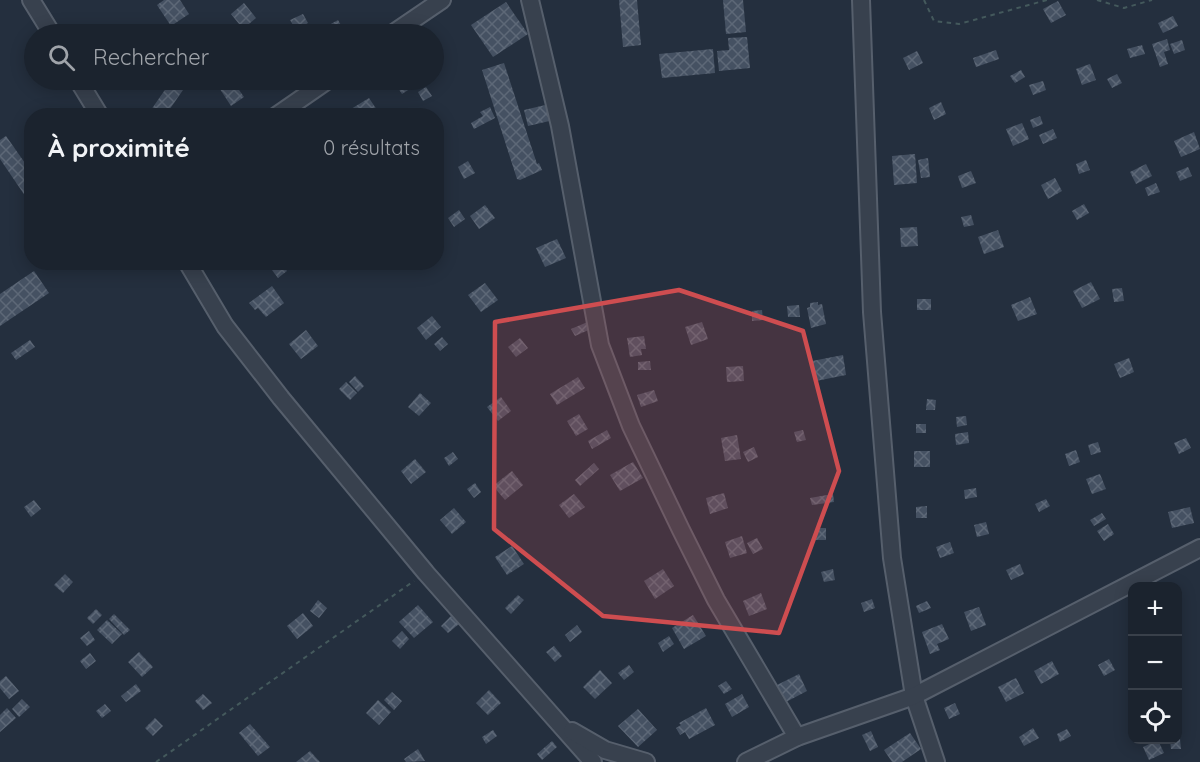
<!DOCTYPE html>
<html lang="fr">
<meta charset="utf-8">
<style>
body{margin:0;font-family:Quicksand,sans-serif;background:#282f3a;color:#f1f3f6}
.controls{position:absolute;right:18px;bottom:18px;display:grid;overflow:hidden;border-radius:12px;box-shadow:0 3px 15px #0003}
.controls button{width:54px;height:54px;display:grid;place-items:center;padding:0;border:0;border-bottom:2px solid #39404a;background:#1b232e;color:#f1f3f6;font:30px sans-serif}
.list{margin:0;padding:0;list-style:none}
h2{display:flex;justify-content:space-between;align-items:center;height:78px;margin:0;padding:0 24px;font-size:26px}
h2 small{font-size:20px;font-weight:400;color:#a0a4aa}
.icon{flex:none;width:33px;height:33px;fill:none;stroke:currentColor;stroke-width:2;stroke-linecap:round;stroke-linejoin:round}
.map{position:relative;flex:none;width:1200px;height:762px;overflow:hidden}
.search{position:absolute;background:#1b232e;box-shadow:0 3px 15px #0003;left:24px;top:24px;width:420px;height:66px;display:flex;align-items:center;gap:15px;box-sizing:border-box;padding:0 21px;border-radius:33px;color:#a0a4aa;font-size:22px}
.panel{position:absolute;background:#1b232e;box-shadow:0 3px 15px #0003;left:24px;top:108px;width:420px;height:162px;border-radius:24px}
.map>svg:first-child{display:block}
</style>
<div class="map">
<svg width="1200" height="762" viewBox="0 0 1200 762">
<defs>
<pattern id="building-cross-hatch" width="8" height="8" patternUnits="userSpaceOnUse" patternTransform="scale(1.5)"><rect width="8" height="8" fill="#455162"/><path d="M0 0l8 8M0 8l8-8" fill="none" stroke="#5d6877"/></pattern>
</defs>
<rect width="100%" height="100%" fill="#242f3e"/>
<g fill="url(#building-cross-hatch)">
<path d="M164 0H180L189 14 171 26 157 5Z"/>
<path d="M619 0H637L641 45 623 47Z"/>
<path d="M723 0H743L746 32 726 34Z"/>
<path d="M1058 1 1066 15 1051 23 1043 9Z"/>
<path d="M506 2 528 34 493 57 471 25Z"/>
<path d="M244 3 256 18 243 29 231 14Z"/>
<path d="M303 14 308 23 296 30 290 20Z"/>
<path d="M1173 16 1178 26 1163 33 1158 23Z"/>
<path d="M338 20 346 34H335L329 25Z"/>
<path d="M747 37 750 68 719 71 717 51 729 50 728 38Z"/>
<path d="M1167 39 1170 50 1164 52 1168 64 1160 67 1152 44Z"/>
<path d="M1182 40 1185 50 1174 54 1170 44Z"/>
<path d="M1142 45 1145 54 1130 58 1127 49Z"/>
<path d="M713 49 715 73 662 78 659 54Z"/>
<path d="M996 50 999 59 976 67 973 58Z"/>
<path d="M917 51 923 63 909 70 903 58Z"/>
<path d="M504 63 537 164 539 163 542 170 520 180 517 179 482 70Z"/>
<path d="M1090 64 1096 80 1082 85 1076 69Z"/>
<path d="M1021 70 1025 77 1015 83 1010 76Z"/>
<path d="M1117 74 1122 83 1112 88 1107 79Z"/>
<path d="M222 80H232L244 97 231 106 216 83Z"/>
<path d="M397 80H416L419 83 402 94 394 82Z"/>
<path d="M171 81 183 90 165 116H159L151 110Z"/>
<path d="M1043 81 1046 90 1033 95 1029 85Z"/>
<path d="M426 87 432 96 423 101 418 92Z"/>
<path d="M369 98 377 110 369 116H355L351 109Z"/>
<path d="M941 102 946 114 934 120 929 108Z"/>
<path d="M554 103 558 119 528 126 524 110Z"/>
<path d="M490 107 495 118 474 129 471 123 483 116 480 112Z"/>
<path d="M1040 116 1043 124 1033 128 1030 120Z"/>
<path d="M1022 123 1029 139 1013 146 1006 129Z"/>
<path d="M1053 129 1057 138 1043 144 1039 135Z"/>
<path d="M1194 132 1200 149 1181 157 1174 141Z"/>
<path d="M6 136 32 173V206L0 159V140Z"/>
<path d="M915 154 917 183 894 185 892 156Z"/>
<path d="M928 158 930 177 921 178 918 160Z"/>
<path d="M1086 160 1090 170 1079 174 1076 164Z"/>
<path d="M468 161 475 173 464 179 458 167Z"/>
<path d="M1146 164 1152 176 1136 184 1130 172Z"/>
<path d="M1188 167 1192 176 1180 181 1176 172Z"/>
<path d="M971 171 976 183 962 188 958 176Z"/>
<path d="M1055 178 1062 191 1048 199 1041 185Z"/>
<path d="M1156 183 1160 192 1148 196 1145 188Z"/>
<path d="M1084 204 1089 213 1077 220 1072 211Z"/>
<path d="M485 205 495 218 479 229 470 216Z"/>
<path d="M459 210 465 219 454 227 448 218Z"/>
<path d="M971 215 974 225 964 227 961 217Z"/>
<path d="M917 227 918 246 901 247 900 228Z"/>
<path d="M998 230 1004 247 984 254 978 237Z"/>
<path d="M557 239 566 258 545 267 536 248Z"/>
<path d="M281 263 287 271 278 278 272 270Z"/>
<path d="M34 271 49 293 0 326V294Z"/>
<path d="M1091 282 1100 299 1082 308 1073 291Z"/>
<path d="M485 283 498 300 481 312 468 295Z"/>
<path d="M272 286 284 303 266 317 258 308 255 310 249 303Z"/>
<path d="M1122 288 1124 301 1114 302 1112 289Z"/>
<path d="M1030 297 1037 314 1018 321 1011 305Z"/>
<rect x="917" y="299" width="14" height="11"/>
<path d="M818 302V305L822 304 826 324 811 328 807 308 810 307V303Z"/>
<path d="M799 305 800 317H788L787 306Z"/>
<path d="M762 310 763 320 752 321V311Z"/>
<path d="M432 316 441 327 426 340 417 328Z"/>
<path d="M590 321 593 328 575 336 571 329Z"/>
<path d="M702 322 708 339 691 345 685 327Z"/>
<path d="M306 330 318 346 301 359 289 344Z"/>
<path d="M644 336 646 349H641L642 355 630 357 627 338Z"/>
<path d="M442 337 448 344 440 351 434 344Z"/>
<path d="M520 338 528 348 516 357 508 347Z"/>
<path d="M30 340 35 347 16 360 11 353Z"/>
<path d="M843 355 846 375 816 381 812 361Z"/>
<path d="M1129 358 1134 372 1120 378 1114 364Z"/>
<path d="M650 361 651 370H638V362Z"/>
<path d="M743 366 744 381 727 382 726 367Z"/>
<path d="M355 376 364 386 358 392 349 382Z"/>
<path d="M578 377 585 388 557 405 550 394Z"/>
<path d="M346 382 357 393 350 400 339 389Z"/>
<path d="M654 390 658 401 641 407 637 395Z"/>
<path d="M420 393 431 403 419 416 408 407Z"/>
<path d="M501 397 511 411 498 421 487 407Z"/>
<path d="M927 399 936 400 935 410H926Z"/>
<path d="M579 414 588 429 576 436 567 421Z"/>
<path d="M966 416 967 425 957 427 956 417Z"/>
<rect x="916" y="424" width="10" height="9"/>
<path d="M607 430 611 438 592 449 588 441Z"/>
<path d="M803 430 806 440 797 442 794 432Z"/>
<path d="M968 432 969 443 956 445 955 434Z"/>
<path d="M737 435 741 459 725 461 721 438Z"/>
<path d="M1186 438 1191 448 1179 454 1174 443Z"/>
<path d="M1098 442 1101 452 1091 455 1088 445Z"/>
<path d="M754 447 758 457 748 462 743 452Z"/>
<path d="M1076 450 1080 462 1069 466 1065 454Z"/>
<rect x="914" y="451" width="16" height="16"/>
<path d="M453 452 458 459 449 466 444 458Z"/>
<path d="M415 459 426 472 411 484 401 471Z"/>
<path d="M633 462 643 478 620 491 610 475Z"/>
<path d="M594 463 599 469 580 486 575 480Z"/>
<path d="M512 471 523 485 505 500 493 486Z"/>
<path d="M1100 474 1106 489 1092 494 1086 479Z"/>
<path d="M475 483 481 492 474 498 467 489Z"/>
<path d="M976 488 977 497 965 499 964 490Z"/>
<path d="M724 493 728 508 710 514 706 498Z"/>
<path d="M574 494 585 507 569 518 559 505Z"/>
<path d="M833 494 834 502 812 505 810 498Z"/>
<path d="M1046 499 1050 506 1039 512 1035 504Z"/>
<path d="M34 500 41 509 31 517 24 507Z"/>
<path d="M927 506V518H916V507Z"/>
<path d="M1190 507 1194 523 1172 528 1168 512Z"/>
<path d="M454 508 466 522 452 534 440 520Z"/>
<path d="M1102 513 1106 519 1094 526 1090 520Z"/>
<path d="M986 522 989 534 977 537 974 525Z"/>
<path d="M1108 524 1114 534 1104 541 1097 531Z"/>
<rect x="816" y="528" width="10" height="12"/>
<path d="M742 536 747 553 730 558 725 542Z"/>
<path d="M757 538 763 549 753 554 747 543Z"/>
<path d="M950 542 954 553 940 558 936 547Z"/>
<path d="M512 546 524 564 507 575 495 557Z"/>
<path d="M1020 564 1024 574 1011 580 1006 570Z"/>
<path d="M663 569 674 586 655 599 644 581Z"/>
<path d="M833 569 835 580 824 582 821 572Z"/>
<path d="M65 574 73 582 63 593 54 585Z"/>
<path d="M761 593 767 609 749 616 743 601Z"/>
<path d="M518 595 524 600 511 614 505 608Z"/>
<path d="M872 599 875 608 864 612 861 603Z"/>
<path d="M318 600 327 608 319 618 310 611Z"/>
<path d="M927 601 931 608 919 613 916 606Z"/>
<path d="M418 605 433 622 414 638 399 622Z"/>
<path d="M979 607 986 625 971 631 964 612Z"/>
<path d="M96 609 102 615 93 624 87 618Z"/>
<path d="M303 613 313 626 297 639 287 626Z"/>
<path d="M114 614 130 630 124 635 109 619Z"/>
<path d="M693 615 706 636 684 649 672 628Z"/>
<path d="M451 616 459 624 448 633 441 626Z"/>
<path d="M107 620 122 634 112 644 97 630Z"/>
<path d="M942 624 949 639 937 644 940 650 930 654 922 632Z"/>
<path d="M577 625 582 632 570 642 565 635Z"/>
<path d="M89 631 95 640 87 646 80 638Z"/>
<path d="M402 631 409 639 400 649 392 641Z"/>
<path d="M669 636 674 644 663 652 658 643Z"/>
<path d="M554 646 562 656 555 662 546 652Z"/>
<path d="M139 652 153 667 142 677 128 662Z"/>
<path d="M90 653 96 661 86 669 80 661Z"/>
<path d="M1109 659 1115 670 1104 676 1098 665Z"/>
<path d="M1052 661 1059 674 1041 684 1034 671Z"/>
<path d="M629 665 634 672 624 680 618 673Z"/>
<path d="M600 670 612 683 595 699 583 687Z"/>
<path d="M799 674 807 691 784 703 775 686Z"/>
<path d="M6 676 19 691 9 699 0 688V681Z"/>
<path d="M1016 678 1024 693 1006 702 998 687Z"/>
<path d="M726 681 732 689 724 694 718 686Z"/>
<path d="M136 684 141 691 126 702 121 696Z"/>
<path d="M489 690 501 703 488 715 476 703Z"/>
<path d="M392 692 402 701 394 710 384 700Z"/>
<path d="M203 694 212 703 203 710 195 701Z"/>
<path d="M742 694 749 707 732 717 725 704Z"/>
<path d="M22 699 30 707 19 717 12 709Z"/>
<path d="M378 700 391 712 379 725 366 713Z"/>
<path d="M955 703 960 714 949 719 944 708Z"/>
<path d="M105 704 111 711 102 718 96 711Z"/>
<path d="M7 708 16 718 0 732V715Z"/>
<path d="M706 708 715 725 689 739 685 732 680 735 676 728 681 725 679 723Z"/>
<path d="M638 709 657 730 638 747 618 726Z"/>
<path d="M155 718 163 726 153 736 145 728Z"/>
<path d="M250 724 270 747 258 756 239 733Z"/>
<path d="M1033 728 1039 738 1024 746 1019 737Z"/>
<path d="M1067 729 1071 736 1060 742 1057 734Z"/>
<path d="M493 730 497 736 486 744 482 737Z"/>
<path d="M871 731 878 747 870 751 862 735Z"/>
<path d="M910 733 921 749 902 762H892L884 750Z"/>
<path d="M1180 739 1181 749H1171L1170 740Z"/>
<path d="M1158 740 1164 753 1149 760 1143 747Z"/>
<path d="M552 741 557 747 542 760 537 754Z"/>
<path d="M418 749 425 761 406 762 404 759Z"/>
<path d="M310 751 320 762H296Z"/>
</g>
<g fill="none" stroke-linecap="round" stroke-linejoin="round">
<g stroke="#565f6c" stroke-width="20">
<g id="minor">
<path d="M31 0 52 34"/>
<path d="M530 0 560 126 600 345 631 426 681 530 716 600 797 737"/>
<path d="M861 0 872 312 892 558 914 696 936 762"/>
<path d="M392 34 442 0"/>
<path d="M78 80 100 116"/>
<path d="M276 116 328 80"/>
<path d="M187 262 225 326 281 398 426 573 593 762"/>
<path d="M572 731 605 750 646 762"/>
<path d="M746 762 797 737 914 696 1200 548"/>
</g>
</g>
<g stroke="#44595c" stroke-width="2" stroke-dasharray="4.5 4.5" stroke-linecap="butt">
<path d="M924 0 934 21 959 24 1047 0"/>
<path d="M1097 0 1124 8 1152 0"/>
<path d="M156 762 414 581"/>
</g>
<use href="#minor" stroke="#38414e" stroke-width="16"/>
</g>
<path fill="#ce4d50" fill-opacity="0.2" stroke="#ce4d50" stroke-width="4.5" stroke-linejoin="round" d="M679 290 803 331 839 471 779 633 603 616 494 529 495 322Z"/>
</svg>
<div class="controls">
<button>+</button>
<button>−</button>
<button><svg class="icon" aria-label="locate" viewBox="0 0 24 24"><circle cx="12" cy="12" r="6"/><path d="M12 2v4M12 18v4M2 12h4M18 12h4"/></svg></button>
</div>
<div class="search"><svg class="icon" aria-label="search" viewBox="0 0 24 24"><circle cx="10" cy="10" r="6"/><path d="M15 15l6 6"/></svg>Rechercher</div>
<section class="panel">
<h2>À proximité<small>0 résultats</small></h2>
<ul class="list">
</ul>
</section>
</div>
